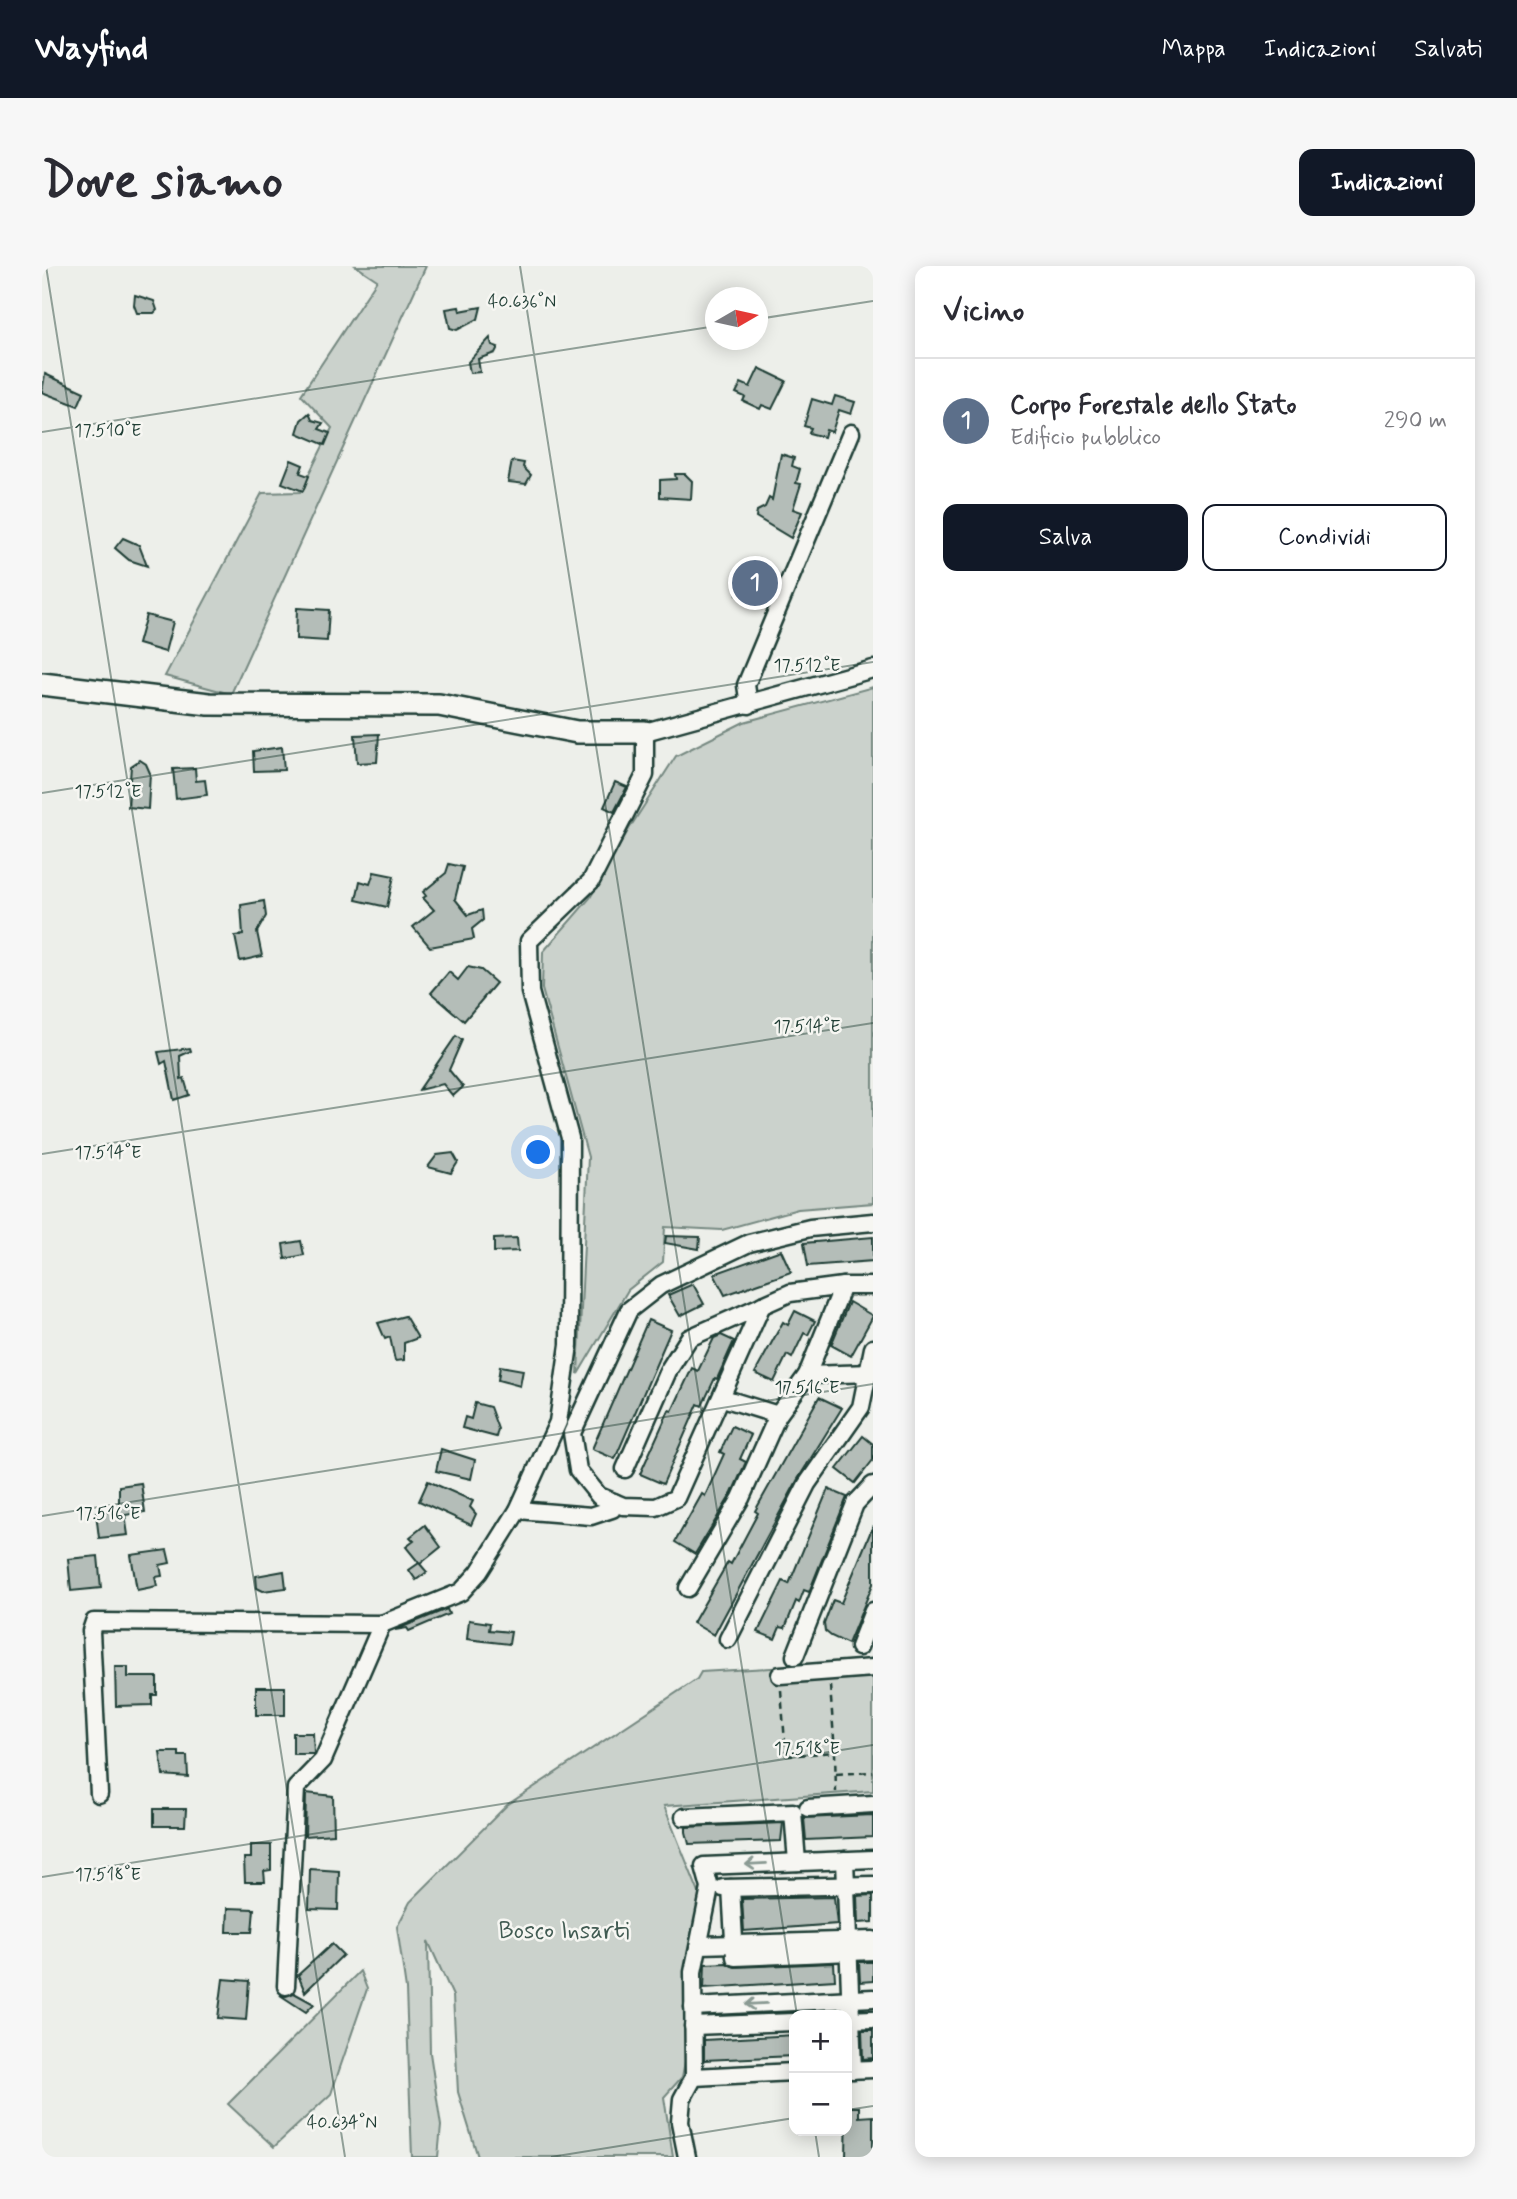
<!DOCTYPE html>
<html lang="it">
<meta charset="utf-8">
<style>
body{margin:0;font-family:Mynerve,sans-serif;background:#f7f7f7;color:#2b2b33}
.controls{position:absolute;right:21px;bottom:21px;display:grid;overflow:hidden;border-radius:14px;box-shadow:0 4px 18px #0003}
.controls button{width:63px;height:63px;display:grid;place-items:center;padding:0;border:0;border-bottom:2px solid #e1e1e2;background:#fff;color:#2b2b33;font:35px sans-serif}
.compass{position:absolute;left:663px;top:21px;width:63px;height:63px;border-radius:50%;background:#fff;box-shadow:0 4px 18px #0003;rotate:81deg}
.you{position:absolute;left:497px;top:887px;width:24px;height:24px;margin:-18px;border:5px solid #fff;border-radius:50%;background:#1a73e8;box-shadow:0 0 0 10px #1a73e833}
.badge{display:grid;place-items:center;width:46px;height:46px;border-radius:50%;background:#111827;color:#fff;font-size:23px;font-weight:700}
.pin{position:absolute;translate:-50% -50%;border:4px solid #fff;box-shadow:0 2px 7px #0006}
.list{margin:0;padding:0;list-style:none}
h2{display:flex;justify-content:space-between;align-items:center;height:91px;margin:0;padding:0 28px;font-size:30px}
h2 small{font-size:23px;font-weight:400;color:#7c7c81}
.list li{display:grid;grid-template-columns:46px 1fr auto;gap:21px;align-items:center;box-sizing:border-box;height:126px;padding:0 28px;border-top:2px solid #e1e1e2}
.list b{display:block;font-size:26px;white-space:nowrap}
.list p{margin:0;font-size:23px;white-space:nowrap;color:#7c7c81}
.list em{font-size:23px;font-style:normal;color:#7c7c81}
.actions{display:flex;gap:14px;padding:21px 28px}
.actions a{flex:1;padding:16px 0;border:2px solid #111827;border-radius:14px;text-align:center;font-size:24px;color:#111827}
.actions .main{background:#111827;color:#fff}
.map{position:relative;flex:none;width:831px;height:1891px;overflow:hidden;border-radius:14px}
header{display:flex;align-items:center;gap:42px;box-sizing:border-box;height:98px;padding:0 35px;background:#111827;color:#fff}
header strong{font-size:33px}
nav{display:flex;gap:38px;margin-inline-start:auto;font-size:24px}
.intro{display:flex;align-items:center;justify-content:space-between;box-sizing:border-box;height:168px;padding:0 42px}
h1{margin:0;font-size:49px}
.button{padding:18px 32px;border-radius:14px;background:#111827;color:#fff;font-size:24px;font-weight:700}
main{display:flex;gap:42px;padding:0 42px}
aside{flex:1;background:#fff;border-radius:14px;box-shadow:0 4px 18px #0003}
.map>svg:first-child{display:block}
</style>
<header>
<strong>Wayfind</strong>
<nav><a>Mappa</a><a>Indicazioni</a><a>Salvati</a></nav>
</header>
<div class="intro"><h1>Dove siamo</h1><a class="button">Indicazioni</a></div>
<main>
<div class="map">
<svg width="831" height="1891" viewBox="0 0 831 1891">
<rect width="100%" height="100%" fill="#edefea"/>
<filter id="ink" filterUnits="userSpaceOnUse"><feTurbulence type="fractalNoise" baseFrequency=".0143" numOctaves="2"/><feDisplacementMap in="SourceGraphic" scale="14" xChannelSelector="R" yChannelSelector="G"/><feConvolveMatrix kernelMatrix="1 2 1 2 8 2 1 2 1" color-interpolation-filters="sRGB"/></filter>
<g filter="url(#ink)">
<g fill="#cbd2cc" stroke="#758880" stroke-width="2">
<path d="M314 0H384L189 428 123 410 220 227 258 226 290 162 259 129 335 14Z"/>
<path d="M831 421V937L756 943 680 964 623 961 621 996 586 1024 536 1108 546 891 500 723 501 686 548 632 587 563 634 490 702 456Z"/>
<path d="M831 1396V1525L622 1540 659 1632 645 1785 640 1811 622 1831 631 1891H436L416 1826 411 1730 386 1675 388 1787 399 1860 396 1891H370L364 1723 355 1661 368 1636 465 1539 655 1413 659 1406Z"/>
<path d="M318 1705 325 1723 289 1828 232 1881 186 1838Z"/>
</g>
<g fill="#b4bdb8" stroke="#1f3d34" stroke-width="2">
<path d="M93 29 112 35 115 44 112 47H95L92 39Z"/>
<path d="M417 41 418 45 439 41 436 53 415 64 408 62 404 43Z"/>
<path d="M448 72 450 79 456 81 453 87 436 93 438 106 428 107 426 96Z"/>
<path d="M717 102 744 115 730 143 720 139 718 143 701 135 703 131 694 127 699 117 708 121Z"/>
<path d="M3 108 42 126 36 140 0 126Z"/>
<path d="M793 130 813 136 809 148 797 144 790 166 784 164 782 171 767 167 769 162 762 160 770 133 790 139Z"/>
<path d="M267 147 270 154 281 157 277 163 288 167 283 179 255 167 259 154Z"/>
<path d="M739 188 752 192 750 200 758 203 754 217 759 218 751 243 760 246 749 272 714 251 715 245 723 241 727 232 730 234Z"/>
<path d="M249 194 261 199 258 207 267 210 261 225 240 217Z"/>
<path d="M470 195 482 197 481 201 489 209 484 218 466 216Z"/>
<path d="M633 208H643L650 215 649 233 618 231V214L634 213Z"/>
<path d="M81 272 97 279 105 300 87 294 73 282Z"/>
<path d="M704 298 731 306 722 336 695 328Z"/>
<path d="M255 342 287 344 285 375 254 373Z"/>
<path d="M104 349 131 356 123 386 96 378Z"/>
<path d="M337 468 335 496 315 497 313 469Z"/>
<path d="M240 481 242 504 212 505 211 485Z"/>
<path d="M98 494 104 498 108 507 106 543 86 541 89 500Z"/>
<path d="M153 502 154 515 163 514 165 529 134 533 131 503Z"/>
<path d="M573 516 585 521 572 546 562 541Z"/>
<path d="M407 598 421 601 413 633 426 649 440 644 441 654 430 663 432 673 388 681 371 661 392 644 381 632 384 630 381 626 404 607Z"/>
<path d="M332 606 352 610 345 641 314 634 318 615 328 618Z"/>
<path d="M222 635 224 650 215 666 220 690 198 695 193 670 201 669 199 639Z"/>
<path d="M426 701 439 704 454 717 422 755 389 727 407 706 416 714Z"/>
<path d="M414 770 420 774 407 804 421 821 411 830 401 818 377 824Z"/>
<path d="M148 782 149 785 138 790 139 813 142 812 147 829 132 834 124 795 119 798 116 786Z"/>
<path d="M411 887 416 896 409 907 386 901 395 889Z"/>
<path d="M624 970 658 971 657 983 623 977Z"/>
<path d="M831 971V995L766 1000 762 977Z"/>
<path d="M475 972 476 985 452 986V973Z"/>
<path d="M259 975 262 989 243 993 241 978Z"/>
<path d="M739 984 749 1006 683 1029 672 1008Z"/>
<path d="M651 1018 662 1038 638 1050 626 1029Z"/>
<path d="M807 1036 831 1050 809 1090 789 1079Z"/>
<path d="M753 1045 773 1055 766 1069 762 1067 750 1092 745 1089 732 1116 713 1107 741 1056 746 1059Z"/>
<path d="M363 1050 376 1072 362 1077V1094L353 1095 348 1071 343 1073 336 1057Z"/>
<path d="M606 1054 629 1064 573 1193 550 1183Z"/>
<path d="M679 1069 692 1075 675 1113 673 1112 660 1140 656 1138 621 1218 598 1208 627 1144 630 1145 650 1102 656 1105 672 1072Z"/>
<path d="M458 1100 481 1104 478 1120 456 1114Z"/>
<path d="M777 1131 800 1142 756 1213 672 1369 651 1357 686 1296 689 1298 716 1247 713 1245Z"/>
<path d="M433 1137 448 1141 456 1163 454 1171 420 1162 423 1151 429 1153Z"/>
<path d="M690 1160 709 1169 698 1193 704 1196 690 1227 653 1288 633 1276 660 1228 663 1230 682 1188 678 1186Z"/>
<path d="M821 1170 831 1178V1194L813 1217 795 1203Z"/>
<path d="M399 1183 433 1194 429 1213 394 1205Z"/>
<path d="M386 1215 431 1235 428 1241 434 1248 429 1259 377 1235Z"/>
<path d="M99 1217 103 1246 83 1249 86 1269 57 1272 54 1247 77 1245V1220Z"/>
<path d="M786 1223 805 1231 767 1326 762 1324 757 1337 754 1335 743 1362 738 1361 733 1373 716 1366 741 1315 747 1318Z"/>
<path d="M383 1259 399 1281 378 1298 385 1306 374 1314 367 1304 377 1297 364 1281 372 1275 368 1271Z"/>
<path d="M831 1260V1318L806 1378 789 1370 783 1365 782 1358 791 1334 799 1337Z"/>
<path d="M125 1284 128 1297 118 1299 120 1310 113 1311 115 1320 95 1324 89 1289Z"/>
<path d="M56 1290 59 1322 29 1325 26 1293Z"/>
<path d="M242 1305 244 1322 221 1325 215 1322 214 1310Z"/>
<path d="M405 1343 407 1348 367 1365 365 1362 353 1364Z"/>
<path d="M427 1354 448 1357 447 1364 469 1366 467 1378 425 1373Z"/>
<path d="M73 1401H86V1411H115V1429H110V1439L74 1440Z"/>
<rect x="214" y="1421" width="29" height="28"/>
<path d="M251 1467H271L272 1488H251Z"/>
<path d="M118 1486H137V1490H145L146 1511 121 1509Z"/>
<path d="M264 1527 291 1530 292 1568 263 1570Z"/>
<path d="M112 1543H144L143 1560H112Z"/>
<path d="M831 1549V1571L764 1574 762 1552Z"/>
<path d="M741 1557 739 1575 647 1578 644 1566V1561Z"/>
<path d="M209 1579H229V1604L222 1605 223 1616H203L202 1592H209Z"/>
<path d="M268 1603 297 1605 296 1644 267 1643Z"/>
<path d="M831 1629V1656L816 1657 815 1630Z"/>
<path d="M792 1631 795 1658 702 1665 700 1633Z"/>
<path d="M186 1642 212 1643 210 1666H185Z"/>
<path d="M290 1678 301 1689 263 1726 256 1709Z"/>
<path d="M817 1696H831V1715L818 1716Z"/>
<path d="M684 1697 693 1701 792 1697 793 1714 662 1722 663 1698Z"/>
<path d="M181 1713 207 1715 204 1754 176 1752Z"/>
<path d="M252 1727 272 1738 264 1746 238 1729 244 1730Z"/>
<path d="M820 1764H831V1792L821 1793Z"/>
<path d="M752 1769V1790L662 1794V1774Z"/>
<path d="M805 1841H817V1851L831 1850V1891H804Z"/>
</g>
<g fill="none" stroke-linecap="round" stroke-linejoin="round">
<g stroke="#1f3d34" stroke-width="21">
<g id="minor">
<path d="M707 439 704 419 809 167"/>
<path d="M720 1039 634 1232 614 1241 581 1240 557 1230 536 1204 530 1167 587 1044 619 1019 707 977 768 962 831 956"/>
<path d="M765 1109 831 1107"/>
<path d="M681 1132 736 1149"/>
<path d="M583 1203 626 1105 647 1072 748 1027 801 1020H831"/>
<path d="M476 1244 549 1250 570 1243 572 1236"/>
<path d="M646 1322 699 1232 736 1149 765 1109 801 1020"/>
<path d="M686 1373 765 1218 819 1141 831 1082"/>
<path d="M817 1381 831 1345"/>
<path d="M753 1390 813 1238 831 1219"/>
<path d="M738 1409 831 1402"/>
<path d="M57 1528 49 1365 52 1356 340 1358"/>
<path d="M766 1542 831 1538"/>
<path d="M642 1551 751 1546 755 1596"/>
<path d="M803 1594 811 1804"/>
<path d="M681 1622 831 1619"/>
<path d="M689 1622 693 1691 831 1685"/>
<path d="M658 1679 831 1674"/>
<path d="M244 1720 254 1522 281 1494 340 1358 419 1326 437 1306 476 1244 516 1156 527 1079 528 872 488 726 487 675 549 615 603 509V466L831 403"/>
<path d="M651 1741 831 1732"/>
<path d="M805 1754 831 1753"/>
<path d="M651 1760 752 1756"/>
<path d="M805 1804 831 1803"/>
<path d="M652 1811 752 1806"/>
<path d="M645 1891 638 1856 640 1833 652 1811 651 1706 668 1622 662 1600 831 1593"/>
</g>
</g>
<g stroke="#1f3d34" stroke-width="26">
<path id="major" d="M0 418 167 438 397 439 535 466H603"/>
</g>
<g stroke="#1f3d34" stroke-width="2.5" stroke-dasharray="7 5" stroke-linecap="butt">
<path d="M788 1420 793 1486"/>
<path d="M739 1424 744 1490"/>
<path d="M744 1490 793 1486 794 1526"/>
<path d="M794 1508 831 1506"/>
</g>
<use href="#minor" stroke="#f6f6f2" stroke-width="16"/>
<use href="#major" stroke="#f6f6f2" stroke-width="21"/>
</g>
<defs><path id="oneway-shaft" d="M-6 0H5M1.5-3L5.5 0L1.5 3" fill="none" stroke-width="1.6" stroke-linecap="round" stroke-linejoin="round" transform="scale(1.75)"/></defs>
<g stroke="#8a9a93">
<use href="#oneway-shaft" transform="translate(714 1598) rotate(177)"/>
<use href="#oneway-shaft" transform="translate(714 1738) rotate(177)"/>
</g>
</g>
<path fill="none" stroke="#1f3d34" stroke-width="2" stroke-opacity="0.45" d="M4 0 303 1891M478 0 755 1749M716 53 831 35M0 166 674 60M0 527 831 396M0 888 831 757M0 1250 831 1118M0 1611 831 1479M805 1844 831 1840M773 1865 777 1891M509 1891 752 1852"/>
<g text-anchor="middle" dominant-baseline="central" stroke-width="5" stroke-linejoin="round" paint-order="stroke">
<g font-size="24" fill="#415b52" stroke="#f6f6f2">
<text x="522" y="1665">Bosco Insarti</text>
</g>
</g>
<g font-size="18" text-anchor="middle" fill="#1f3d34" stroke="#f6f6f2" stroke-width="5" stroke-linejoin="round" paint-order="stroke">
<text x="480" y="41">40.636°N</text>
<text x="66" y="170">17.510°E</text>
<text x="765" y="405">17.512°E</text>
<text x="66" y="531">17.512°E</text>
<text x="765" y="766">17.514°E</text>
<text x="66" y="892">17.514°E</text>
<text x="765" y="1127">17.516°E</text>
<text x="66" y="1253">17.516°E</text>
<text x="765" y="1488">17.518°E</text>
<text x="66" y="1614">17.518°E</text>
<text x="300" y="1862">40.634°N</text>
</g>
</svg>
<div class="controls">
<button>+</button>
<button>−</button>
</div>
<svg class="compass" viewBox="-18 -18 36 36"><path d="M0-13l5 13h-10z" fill="#e53935"/><path d="M0 13l5-13h-10z" fill="#7c7c81"/></svg>
<div class="you"></div>
<div class="pin badge" style="left:713px;top:317px;background:#5c6f8a">1</div>
</div>
<aside>
<h2>Vicino<small></small></h2>
<ul class="list">
<li><span class="badge" style="background:#5c6f8a">1</span><div><b>Corpo Forestale dello Stato</b><p>Edificio pubblico</p></div><em>290 m</em></li>
</ul>
<div class="actions"><a class="main">Salva</a><a>Condividi</a></div>
</aside>
</main>
